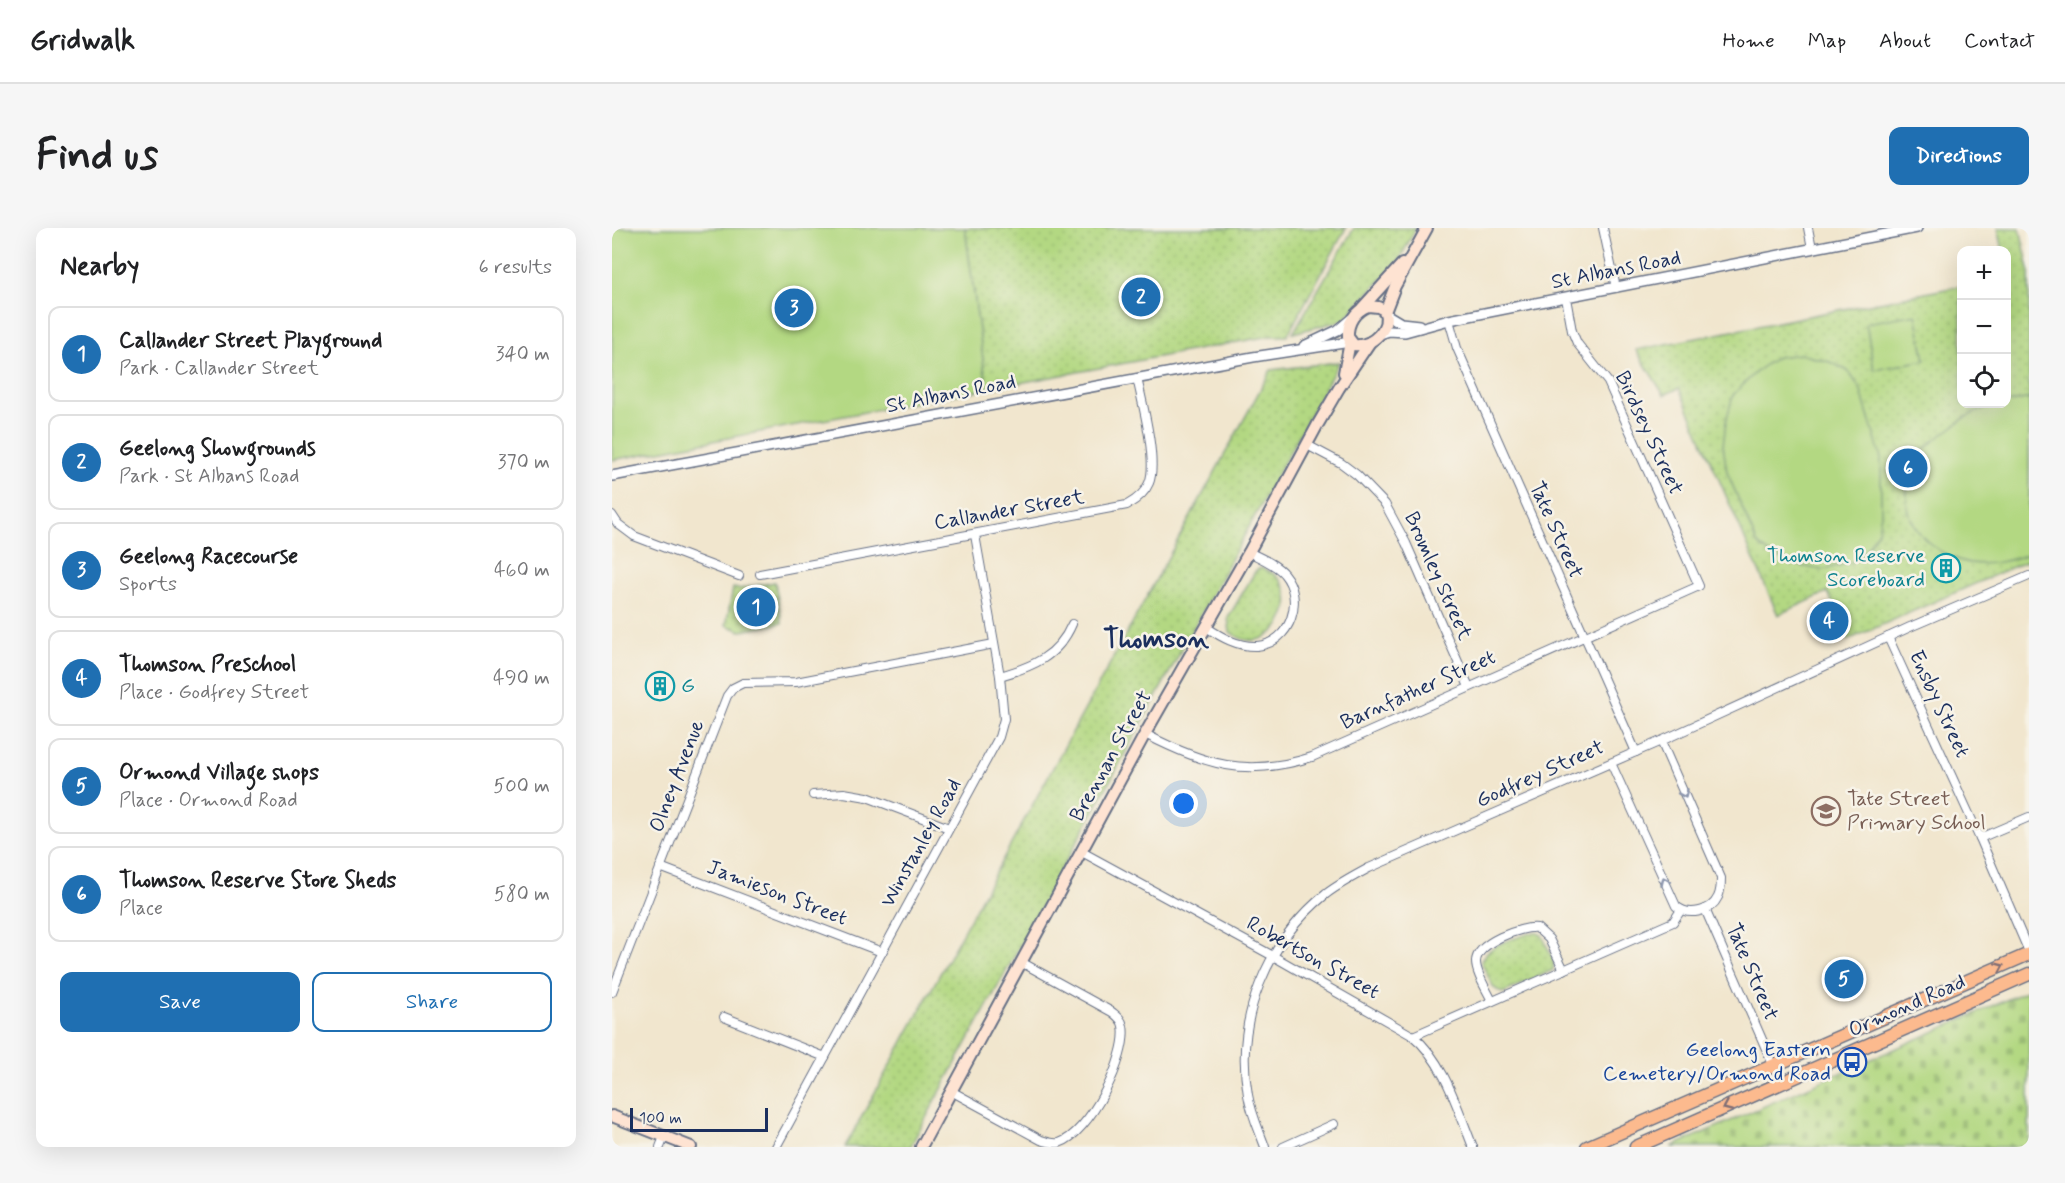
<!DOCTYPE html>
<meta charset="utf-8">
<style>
body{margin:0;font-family:Mynerve,sans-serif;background:#f6f6f6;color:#202124}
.controls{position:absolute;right:18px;top:18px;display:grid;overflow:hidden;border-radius:12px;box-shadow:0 6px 24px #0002}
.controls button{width:54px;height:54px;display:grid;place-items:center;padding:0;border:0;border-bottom:2px solid #e0e0e0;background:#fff;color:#202124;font:30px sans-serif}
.scale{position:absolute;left:18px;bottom:15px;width:138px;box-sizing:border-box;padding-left:6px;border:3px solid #1b2f5e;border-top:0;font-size:16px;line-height:21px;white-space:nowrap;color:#1b2f5e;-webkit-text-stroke:4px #f7f3e8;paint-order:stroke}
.you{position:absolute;left:572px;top:576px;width:21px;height:21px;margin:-15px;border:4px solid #fff;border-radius:50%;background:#1a73e8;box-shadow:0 0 0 9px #1a73e833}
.badge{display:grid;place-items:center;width:39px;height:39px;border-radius:50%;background:#1f6fb2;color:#fff;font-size:20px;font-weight:700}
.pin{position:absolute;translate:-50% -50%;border:3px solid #fff;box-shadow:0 2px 6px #0006}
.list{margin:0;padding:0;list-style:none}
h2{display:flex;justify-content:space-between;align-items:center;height:78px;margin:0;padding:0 24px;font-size:26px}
h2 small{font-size:20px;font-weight:400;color:#757577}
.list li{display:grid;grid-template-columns:39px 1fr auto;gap:18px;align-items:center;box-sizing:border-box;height:96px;margin:0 12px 12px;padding:0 12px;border:2px solid #e0e0e0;border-radius:12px}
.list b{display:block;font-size:22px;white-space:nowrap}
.list p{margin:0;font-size:20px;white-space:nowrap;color:#757577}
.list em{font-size:20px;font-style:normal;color:#757577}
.actions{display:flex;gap:12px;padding:18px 24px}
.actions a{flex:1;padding:14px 0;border:2px solid #1f6fb2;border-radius:12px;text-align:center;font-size:21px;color:#1f6fb2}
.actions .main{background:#1f6fb2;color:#fff}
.icon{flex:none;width:33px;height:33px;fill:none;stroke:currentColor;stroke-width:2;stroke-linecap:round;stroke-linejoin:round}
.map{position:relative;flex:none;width:1417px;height:919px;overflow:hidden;border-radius:12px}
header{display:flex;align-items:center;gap:36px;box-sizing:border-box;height:84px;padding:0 30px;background:#fff;border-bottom:2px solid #e0e0e0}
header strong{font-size:28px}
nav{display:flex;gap:33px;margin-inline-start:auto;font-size:21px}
.intro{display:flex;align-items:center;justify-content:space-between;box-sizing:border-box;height:144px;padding:0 36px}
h1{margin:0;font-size:42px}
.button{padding:15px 27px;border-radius:12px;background:#1f6fb2;color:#fff;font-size:21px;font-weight:700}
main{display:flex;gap:36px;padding:0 36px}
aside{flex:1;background:#fff;border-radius:12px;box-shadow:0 6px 24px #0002}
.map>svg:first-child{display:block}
</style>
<header>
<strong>Gridwalk</strong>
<nav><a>Home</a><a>Map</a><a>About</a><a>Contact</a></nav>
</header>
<div class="intro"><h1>Find us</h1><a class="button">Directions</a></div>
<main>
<aside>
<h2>Nearby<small>6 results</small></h2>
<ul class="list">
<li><span class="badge">1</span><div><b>Callander Street Playground</b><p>Park · Callander Street</p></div><em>340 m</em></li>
<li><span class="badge">2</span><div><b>Geelong Showgrounds</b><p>Park · St Albans Road</p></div><em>370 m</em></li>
<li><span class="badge">3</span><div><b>Geelong Racecourse</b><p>Sports</p></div><em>460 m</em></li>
<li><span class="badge">4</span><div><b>Thomson Preschool</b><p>Place · Godfrey Street</p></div><em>490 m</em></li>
<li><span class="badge">5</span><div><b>Ormond Village shops</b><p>Place · Ormond Road</p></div><em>500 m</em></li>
<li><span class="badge">6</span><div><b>Thomson Reserve Store Sheds</b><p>Place</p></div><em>580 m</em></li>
</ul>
<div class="actions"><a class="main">Save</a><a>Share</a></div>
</aside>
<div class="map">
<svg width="1417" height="919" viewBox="0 0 1417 919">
<defs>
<pattern id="green-dots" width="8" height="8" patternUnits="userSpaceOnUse" patternTransform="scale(1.5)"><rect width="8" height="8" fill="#b3d882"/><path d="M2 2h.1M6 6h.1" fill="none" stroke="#99ba73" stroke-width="1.8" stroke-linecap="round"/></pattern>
<pattern id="cemetery-stones" width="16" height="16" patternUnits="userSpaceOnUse" patternTransform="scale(1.5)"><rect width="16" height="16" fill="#b3d882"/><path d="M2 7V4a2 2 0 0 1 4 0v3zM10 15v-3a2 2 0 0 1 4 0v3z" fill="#99ba73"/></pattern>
</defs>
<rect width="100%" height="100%" fill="#f7f3e8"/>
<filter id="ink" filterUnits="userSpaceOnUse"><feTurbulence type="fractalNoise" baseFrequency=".0167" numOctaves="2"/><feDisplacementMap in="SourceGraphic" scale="12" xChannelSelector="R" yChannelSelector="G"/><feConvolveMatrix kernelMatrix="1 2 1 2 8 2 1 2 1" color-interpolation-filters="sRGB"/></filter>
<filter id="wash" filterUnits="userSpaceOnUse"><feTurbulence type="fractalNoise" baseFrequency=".008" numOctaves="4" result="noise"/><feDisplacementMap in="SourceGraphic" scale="24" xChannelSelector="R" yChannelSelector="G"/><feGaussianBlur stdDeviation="1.35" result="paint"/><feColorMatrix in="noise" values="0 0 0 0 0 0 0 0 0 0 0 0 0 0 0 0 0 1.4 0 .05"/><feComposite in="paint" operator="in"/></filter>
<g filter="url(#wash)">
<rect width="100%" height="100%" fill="#f1e6ce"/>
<g fill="url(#green-dots)" stroke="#678470" stroke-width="1.5">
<path d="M353 0H734L675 108H658L375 161Z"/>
<path d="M742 0H804L787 32 732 92 681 105Z"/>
<path d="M1386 0H1408L1417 42V332L1236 412 1216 364 1166 387 1067 160 1052 167 1024 122 1349 58 1350 176H1394V49H1397L1394 22H1391Z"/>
<path d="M727 134 298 919H233L659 142Z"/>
<path d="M649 340C705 358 661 438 618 404L616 390 644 342Z"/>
<path d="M163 354 170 395 129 403 114 397 121 360 127 361Z"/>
<path d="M923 704 930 707 942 734 941 742 895 763 890 765 882 760 869 734C874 716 907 709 923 704Z"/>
</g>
<path fill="url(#cemetery-stones)" stroke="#678470" stroke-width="1.5" d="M1417 762V919H1059Z"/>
<g fill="#b3d882" stroke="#678470" stroke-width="1.5">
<path d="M0 0H353L375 161 0 232Z"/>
<path d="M1304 86 1313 132 1262 142 1254 95Z"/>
<path d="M1188 126 1218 134 1236 143 1248 160 1269 230V286L1266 303 1256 319 1240 334 1210 342 1184 337 1161 328 1145 315 1115 244 1111 218 1114 194 1121 167 1146 142 1165 129Z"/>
<path d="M1413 171H1417V326C1399 332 1378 338 1358 335 1346 333 1331 326 1321 318 1289 294 1286 251 1313 221 1320 213 1329 207 1338 201 1345 196 1352 189 1360 186 1377 178 1396 175 1413 171Z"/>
</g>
</g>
<g filter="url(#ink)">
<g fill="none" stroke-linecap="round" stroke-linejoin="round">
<g stroke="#666f85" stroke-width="10">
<g id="minor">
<path d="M991 0 1004 60"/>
<path d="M1196 0 1200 20"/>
<path d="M837 92 845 120 1024 524"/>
<path d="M695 217 729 235 745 247 773 276 794 315 857 459"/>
<path d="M0 287 6 296 22 308 127 348"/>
<path d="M148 346 515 277C524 272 533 265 537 255 546 234 530 173 525 150"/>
<path d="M594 399C609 409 626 419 645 418 679 415 693 371 672 346 664 336 648 330 637 324"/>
<path d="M1276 409 1368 610 1417 724"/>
<path d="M388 448C419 439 446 429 460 396"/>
<path d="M533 506C593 537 634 550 700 529L1087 358 996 154 965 115 960 103 954 70"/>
<path d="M999 535 1064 678C1076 689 1099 684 1106 669 1109 663 1109 657 1109 650L1049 513"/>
<path d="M201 567 232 565 255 569 337 600"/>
<path d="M1368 610 1417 589"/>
<path d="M470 624 661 728 801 808C832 833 846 882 861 919"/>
<path d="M48 639 270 724"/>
<path d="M1093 681 1169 855"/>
<path d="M0 764 115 468 121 460 131 455 184 454 382 416"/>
<path d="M880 773C875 762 864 746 864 734 864 715 909 698 925 700L937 711 952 742"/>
<path d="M112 789 213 829"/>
<path d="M801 808 1061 694 1069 682"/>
<path d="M339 863 429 912C435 914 441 916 447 915 477 906 517 828 511 798 510 791 505 788 500 784L409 734"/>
<path d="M48 919 52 909"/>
<path d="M164 919 387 509 392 491 388 448 363 307"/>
<path d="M653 919C647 902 639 885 636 867 622 791 655 714 714 666 727 656 742 648 757 640L1049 513 1298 399 1417 348"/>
<path d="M671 919 722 896"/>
</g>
</g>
<g stroke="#666f85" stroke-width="12">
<g id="tertiary">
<path d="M774 86 789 95 807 97"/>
<path d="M768 106 777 103 793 104 837 92 1305 0"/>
<path d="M692 118 726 102 739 91"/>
<path d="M0 248 641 129 738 114"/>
</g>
</g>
<g stroke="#666f85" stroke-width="14">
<g id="secondary">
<path d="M756 78 766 79 772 82C780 100 760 119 742 117L736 109C735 95 743 83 756 78Z"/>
<path d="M750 80 790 36"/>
<path d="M773 84 783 58 815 0"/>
<path d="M732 145 738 114"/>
<path d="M0 888 79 919"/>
<path d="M309 919 533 506 637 324 706 196 727 160 758 114"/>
</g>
</g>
<g stroke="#666f85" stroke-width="15">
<g id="trunk">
<path d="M975 919 1417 726"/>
<path d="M1024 919 1417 746"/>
</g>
</g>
<use href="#minor" stroke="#fff" stroke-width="8"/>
<use href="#tertiary" stroke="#fff" stroke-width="9"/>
<use href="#secondary" stroke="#fee3d2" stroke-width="10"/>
<use href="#trunk" stroke="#fcba8e" stroke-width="12"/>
</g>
<defs><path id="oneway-chevron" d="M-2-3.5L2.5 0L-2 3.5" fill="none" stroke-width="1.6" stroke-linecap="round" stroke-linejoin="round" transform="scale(1.5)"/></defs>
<g stroke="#8d97ae">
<use href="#oneway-chevron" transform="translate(1072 566) rotate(66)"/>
<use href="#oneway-chevron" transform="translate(1053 653) rotate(-114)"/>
</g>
<g stroke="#806e74">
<use href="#oneway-chevron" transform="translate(1388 739) rotate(-24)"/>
<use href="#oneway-chevron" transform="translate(1115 879) rotate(156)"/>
</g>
</g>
<defs>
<g id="building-ring" transform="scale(1.5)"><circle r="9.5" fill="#f7f3e8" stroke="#0f9aa8" stroke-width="1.5"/><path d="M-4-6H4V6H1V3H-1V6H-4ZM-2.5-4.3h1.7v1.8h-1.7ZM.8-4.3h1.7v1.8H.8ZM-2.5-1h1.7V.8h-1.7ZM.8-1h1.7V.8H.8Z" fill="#0f9aa8"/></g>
<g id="school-ring" transform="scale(1.5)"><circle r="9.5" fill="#f7f3e8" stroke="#8d6e63" stroke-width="1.5"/><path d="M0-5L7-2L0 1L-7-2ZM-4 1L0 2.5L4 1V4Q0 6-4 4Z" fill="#8d6e63"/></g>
<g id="bus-ring" transform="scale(1.5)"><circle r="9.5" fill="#f7f3e8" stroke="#1a4fb4" stroke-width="1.5"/><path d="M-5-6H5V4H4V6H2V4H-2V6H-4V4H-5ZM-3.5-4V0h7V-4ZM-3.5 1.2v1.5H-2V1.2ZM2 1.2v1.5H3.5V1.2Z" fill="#1a4fb4"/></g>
</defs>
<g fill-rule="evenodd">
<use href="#building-ring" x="1334" y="340"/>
<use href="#building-ring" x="48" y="458"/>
<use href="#school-ring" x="1214" y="583"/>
<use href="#bus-ring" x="1240" y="834"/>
</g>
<g text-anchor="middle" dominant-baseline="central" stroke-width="5" stroke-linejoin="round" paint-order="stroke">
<g font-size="21" fill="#1b2f5e" stroke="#f7f3e8">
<text transform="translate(1004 42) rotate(-11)">St Albans Road</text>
<text transform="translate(339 166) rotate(-11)">St Albans Road</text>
<text transform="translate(1037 205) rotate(65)">Birdsey Street</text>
<text transform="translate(397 282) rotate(-10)">Callander Street</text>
<text transform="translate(944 302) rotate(66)">Tate Street</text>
<text transform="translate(826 348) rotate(66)">Bromley Street</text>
<text transform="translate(806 462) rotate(-24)">Barnfather Street</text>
<text transform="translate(1327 476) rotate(65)">Ensby Street</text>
<text transform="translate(499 528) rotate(-61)">Brennan Street</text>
<text transform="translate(928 546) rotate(-24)">Godfrey Street</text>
<text transform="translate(65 548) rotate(-69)">Olney Avenue</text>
<text transform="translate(309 615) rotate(-61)">Winstanley Road</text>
<text transform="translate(165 665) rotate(21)">Jamieson Street</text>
<text transform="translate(701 730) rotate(29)">Robertson Street</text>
<text transform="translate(1140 744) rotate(67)">Tate Street</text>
<text transform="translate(1295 778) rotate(-24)">Ormond Road</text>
</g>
<g font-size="21" fill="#0d838f" stroke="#f7f3e8" text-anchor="end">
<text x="1313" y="328">Thomson Reserve<tspan x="1313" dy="24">Scoreboard</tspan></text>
<text x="69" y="458" text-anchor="start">G</text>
</g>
<g font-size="21" fill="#785e54" stroke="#f7f3e8" text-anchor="start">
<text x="1235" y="571">Tate Street<tspan x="1235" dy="24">Primary School</tspan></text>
</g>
<g font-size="21" fill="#164399" stroke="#f7f3e8" text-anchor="end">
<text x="1219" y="822">Geelong Eastern<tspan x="1219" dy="24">Cemetery/Ormond Road</tspan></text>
</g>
<g font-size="27" font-weight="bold" fill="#1b2f5e" stroke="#f7f3e8">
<text x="544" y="411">Thomson</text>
</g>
</g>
</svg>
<div class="controls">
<button>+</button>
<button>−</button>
<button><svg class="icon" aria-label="locate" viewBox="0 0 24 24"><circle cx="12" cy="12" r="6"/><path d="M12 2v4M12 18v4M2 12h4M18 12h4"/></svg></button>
</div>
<div class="scale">100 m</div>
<div class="you"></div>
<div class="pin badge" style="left:144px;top:379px">1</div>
<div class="pin badge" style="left:529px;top:69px">2</div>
<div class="pin badge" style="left:182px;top:80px">3</div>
<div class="pin badge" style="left:1217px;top:393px">4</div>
<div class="pin badge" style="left:1232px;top:751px">5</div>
<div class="pin badge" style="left:1296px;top:240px">6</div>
</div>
</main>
